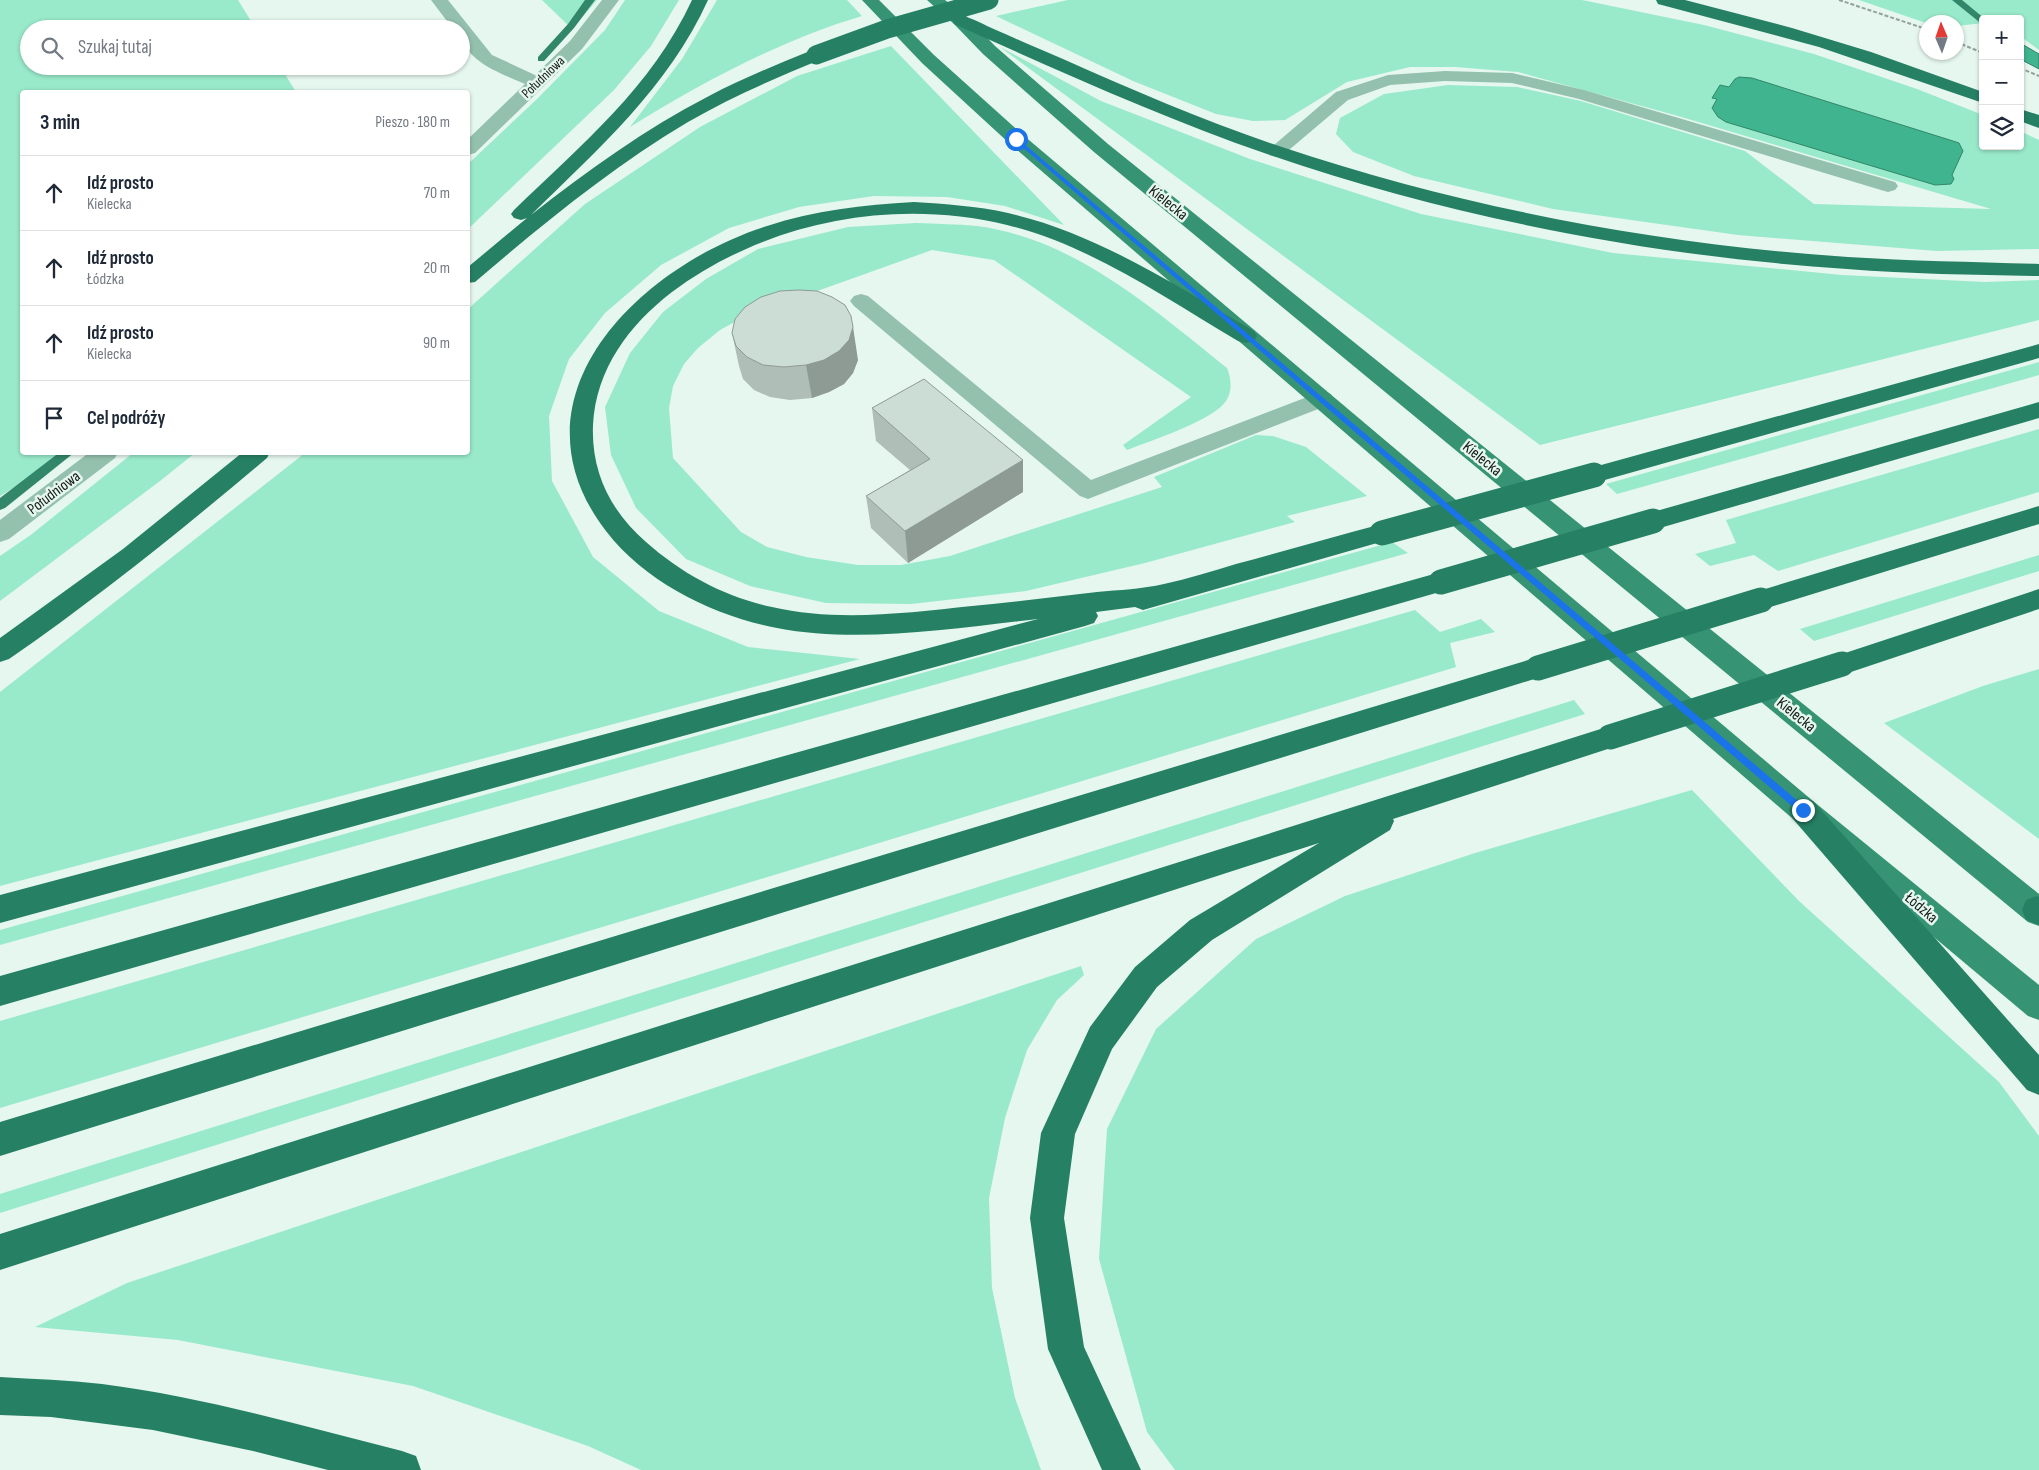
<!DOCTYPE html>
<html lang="pl">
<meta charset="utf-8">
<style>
body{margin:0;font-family:"Sofia Sans Condensed",sans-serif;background:#f6f6f7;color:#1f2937}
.controls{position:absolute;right:15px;top:15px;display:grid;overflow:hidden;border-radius:5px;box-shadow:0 1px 4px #0004}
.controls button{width:45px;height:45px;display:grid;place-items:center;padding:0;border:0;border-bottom:1px solid #e0e1e3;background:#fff;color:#1f2937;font:25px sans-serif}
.compass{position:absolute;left:1919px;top:15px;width:45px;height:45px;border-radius:50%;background:#fff;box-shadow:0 1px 4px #0004;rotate:358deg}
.stop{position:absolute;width:15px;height:15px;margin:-11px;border:4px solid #1a73e8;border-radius:50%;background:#fff}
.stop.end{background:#1a73e8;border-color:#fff;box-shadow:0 1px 5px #0008}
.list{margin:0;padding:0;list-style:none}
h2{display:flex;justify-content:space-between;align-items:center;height:65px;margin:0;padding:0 20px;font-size:21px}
h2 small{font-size:16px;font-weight:400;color:#747a83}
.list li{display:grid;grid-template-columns:32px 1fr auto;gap:15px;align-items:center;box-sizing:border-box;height:75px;padding:0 20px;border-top:1px solid #e0e1e3}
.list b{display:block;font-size:19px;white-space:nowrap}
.list p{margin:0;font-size:16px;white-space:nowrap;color:#747a83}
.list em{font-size:16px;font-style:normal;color:#747a83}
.icon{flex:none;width:28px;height:28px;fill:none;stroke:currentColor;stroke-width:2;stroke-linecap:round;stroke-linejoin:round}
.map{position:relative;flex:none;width:2039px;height:1470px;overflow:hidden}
.search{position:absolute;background:#fff;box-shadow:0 1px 4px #0004;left:20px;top:20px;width:450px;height:55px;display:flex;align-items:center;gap:12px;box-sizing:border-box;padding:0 18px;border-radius:28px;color:#747a83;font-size:19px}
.panel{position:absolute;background:#fff;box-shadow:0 1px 4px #0004;left:20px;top:90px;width:450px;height:365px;border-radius:5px}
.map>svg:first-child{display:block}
</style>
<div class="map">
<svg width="2039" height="1470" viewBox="0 0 2039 1470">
<rect width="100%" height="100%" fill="#e5f7ef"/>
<g fill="#99eaca">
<path d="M0 0H238L256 29H29V66H280L296 92H22V452L70 453 0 496Z"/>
<path d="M542 0H597L572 29Z"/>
<path d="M625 0H679L651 46 614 90 468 229V164L536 100 605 30Z"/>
<path d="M717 0H847L862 16C781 40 701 83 630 127L682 59Z"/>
<path d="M1068 0H1582L1704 25 1814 54 1917 89 1983 115V146H2020V131L2039 140V249L1937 251 1738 235 1553 209 1414 176 1353 152 1336 134 1340 118 1384 94 1448 85 1517 87 1581 101 1745 151 1814 204 1991 209 1678 116 1518 72 1455 67H1410L1347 82 1285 120 1253 121 1216 114 1133 81 996 16Z"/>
<path d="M1859 0H2039V50L2020 36V19H1983V23L1957 26 1956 22 1926 23Z"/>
<path d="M891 46 1064 225 1005 206 947 197 874 196 799 207 729 228 661 265 605 313 569 359 549 416 552 481 593 557 659 611 748 647 860 659 0 886V692L305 453 468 452V309L585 204 700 127 797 76Z"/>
<path d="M1000 47 1101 101 1250 159 1421 214 1613 253 1842 275 1985 282 2039 280V320L1540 445Z"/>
<path d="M916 223C936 224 957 224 977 226 1075 239 1153 309 1227 368 1231 378 1233 391 1226 401 1214 420 1150 441 1127 450L1123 445 1191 397 994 260 932 250 742 318 720 330 698 348 684 364 673 386 669 408 673 458 741 532 767 547 806 557 858 565H901L950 556 1162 487 1154 477 1256 435 1273 436 1306 447 1367 496 1287 516 1295 522 1145 563 1026 591 911 604 826 603 750 586 686 559 636 508 611 455 605 407 630 353 663 312 706 279 758 249 848 227Z"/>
<path d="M2039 362V375L1617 494 1606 484Z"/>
<path d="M2039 429V492L1778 571 1754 555 1710 566 1695 554 1736 543 1726 520Z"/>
<path d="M133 453H195L160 481 0 601V556L32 534Z"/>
<path d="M1392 542 1408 553 0 945V930Z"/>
<path d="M2039 555V571L1814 641 1800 629Z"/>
<path d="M1415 610 1440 632 1481 619 1495 632 1450 643 1456 667 669 907 0 1108V1021Z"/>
<path d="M2039 669V839L1884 723 1983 686Z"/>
<path d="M1574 700 1585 714 0 1213V1194Z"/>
<path d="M1692 790 1799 901 1999 1082 2039 1136V1470H1175L1147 1432 1099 1259 1107 1129 1156 1029 1256 939 1345 896 1475 853Z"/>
<path d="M1081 966 1084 975 1057 1000 1027 1050 1005 1118 989 1198 992 1288 1015 1398 1041 1470H641L588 1446 413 1386 178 1340 35 1327 127 1283Z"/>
</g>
<g fill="#3fb48e" stroke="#32866a">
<path d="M2020 43 2039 54V69L2020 59Z"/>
<path d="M1739 77 1752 78 1953 141 1959 143 1963 151 1952 175 1954 179 1951 184 1935 185 1726 122 1718 117 1712 108 1717 99 1712 98 1720 85 1729 87 1735 79Z"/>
</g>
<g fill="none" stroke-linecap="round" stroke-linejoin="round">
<g fill="#32866a" fill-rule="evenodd">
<path d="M585 0H595L574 28 544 61H538V57L568 24Z"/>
<path d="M1952 0H1962L1985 19H1983V25Z"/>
<path d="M60 452H75L5 508 0 510V498Z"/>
</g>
<g stroke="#95a29c" stroke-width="2" stroke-dasharray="4 2" stroke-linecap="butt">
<path d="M1839 0 1926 29"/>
<path d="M1956 42 1983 53"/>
<path d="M2020 68 2039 76"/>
</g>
<g fill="#94c0ae" fill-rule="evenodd">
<path d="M431 0H448L492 55 535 75 570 41 602 0H619L582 49 475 153 468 155V139L525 84C501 73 461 61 461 29H453Z"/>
<path d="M1445 71 1512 73 1584 90 1895 182 1898 186 1895 190 1888 192 1881 190 1579 99 1512 83 1445 81 1390 85 1348 100 1283 155 1276 157 1269 155 1267 151 1336 92 1388 75Z"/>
<path d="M861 294 868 296 1091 480 1315 394 1323 391 1331 394 1334 399 1331 404 1088 499 1080 496 854 306 850 301 854 296Z"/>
<path d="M90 452H118L115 458 9 539 0 542V520Z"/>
</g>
<g fill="#369475" fill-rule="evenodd">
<path d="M862 0H879L934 55 1023 135 1813 801 2039 985V1020L2028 1016 1793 819 1009 143 922 63Z"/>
<path d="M927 0H945L966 16 995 46 1108 144 2039 894V926L2028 922 1094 152 983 54 954 24Z"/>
</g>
<g fill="#268064" fill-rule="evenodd">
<path d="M692 0H708C668 88 599 148 531 215 587 171 645 129 709 96 741 79 776 65 810 51L816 50 822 51 825 55 822 59C776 78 731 97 688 122 612 167 543 224 475 282L468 283V267L527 218 521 220 514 218 511 214 514 210C582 144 651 88 692 0Z"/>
<path d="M1656 0H1685L1792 28 1871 52 1983 92V103L1819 47 1658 4Z"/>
<path d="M960 15C973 18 984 25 996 30 1019 40 1041 50 1063 59 1135 91 1207 122 1282 147 1464 208 1657 244 1848 257 1912 261 1975 262 2039 264V276C1975 275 1911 274 1847 269 1651 256 1453 218 1267 154 1160 117 1057 70 954 24L952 20 954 16Z"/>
<path d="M2020 109 2039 115V128L2020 121Z"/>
<path d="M914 202C945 204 977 206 1008 213 1097 233 1176 286 1254 331L1257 336 1254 341 1246 343 1238 341C1165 298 1090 245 1007 225 892 197 766 222 672 292 629 325 596 369 593 425 591 472 611 512 646 542 682 574 725 597 772 607 836 622 907 613 972 606 1014 602 1055 597 1097 592 1119 590 1142 589 1164 584 1188 579 1212 571 1236 564 1285 551 1333 537 1382 524L1391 527 1394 533 1391 539 1143 610 1135 607 1096 612 1098 616 1094 623 1085 626 0 923V895L1038 619C956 628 859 644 777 628 714 616 646 583 606 531 503 397 640 266 767 226 815 210 863 205 914 202Z"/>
<path d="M2039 344V358L1594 483 1586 481 1582 475 1586 469 1594 467Z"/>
<path d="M2039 402V418L1653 530 1644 527 1641 521 1644 515 1653 512Z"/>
<path d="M243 452H270L267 458C184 528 99 597 9 659L0 662V638L123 549Z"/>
<path d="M2039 506V524L1761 610 1752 607 1748 600 1752 593Z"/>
<path d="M1441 572 1450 575 1454 582 1450 589 0 1006V976Z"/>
<path d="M2039 589V609L1842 675 1833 671 1829 664 1833 657Z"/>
<path d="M1538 657 1547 661 1551 668 1547 675 0 1156V1122Z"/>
<path d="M1610 726 1620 729 1624 737 1620 745 1393 819 1394 821 1390 830 1212 940 1157 987 1112 1049 1075 1134 1064 1218 1084 1347 1141 1470H1102L1048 1349 1030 1218 1041 1133 1090 1027 1135 967 1190 920 1319 843 0 1270V1234Z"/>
<path d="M1803 798 1813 801 2039 1055V1095L2027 1090 1793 819 1789 810 1793 801Z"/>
<path d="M2037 896 2039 897V925L2026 920 2022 910 2026 900Z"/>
<path d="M0 1377C34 1379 68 1380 102 1384 204 1397 303 1426 402 1451L416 1456 421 1470H328L253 1451 153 1430 51 1417 0 1415Z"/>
</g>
<path stroke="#268064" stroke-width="19" d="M816 55 887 29 989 0"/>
<g stroke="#268064" stroke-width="25">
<path d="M1382 533 1594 475"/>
<path d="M1441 582 1653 521"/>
<path d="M1538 668 1761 600"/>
<path d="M1610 737 1842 664"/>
</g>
</g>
<g fill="#afbeb7">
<path d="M732 333 858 360 853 373 844 384 829 392 812 398 790 400 770 397 754 390 743 379 739 366Z"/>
<path d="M872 408 1023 460V492L908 563 871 528 866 496 910 470 876 441Z"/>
</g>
<g fill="#8e9b95">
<path d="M853 327 858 360 853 373 844 384 829 392 812 398 806 365Z"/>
<path d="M1023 460V492L908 563 905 531Z"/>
</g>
<g fill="#cbddd5" stroke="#8e9b95">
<path d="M799 290 817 291 832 297 845 305 851 316 853 327 849 340 839 351 824 360 806 365 784 367 763 365 747 357 736 346 732 333 735 319 745 307 761 297 780 291Z"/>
<path d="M924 379 1023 460 905 531 866 496 930 459 872 408Z"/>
</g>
<path fill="#1a73e8" d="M1016 137 1806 808V813H1800L1014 140Z"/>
<g text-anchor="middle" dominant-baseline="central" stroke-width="5" stroke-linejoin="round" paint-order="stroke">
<g font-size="14" fill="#131916" stroke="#e5f7ef">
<text transform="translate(543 77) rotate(-44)">Południowa</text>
</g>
<g font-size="16" fill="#131916" stroke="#e5f7ef">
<text transform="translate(1168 203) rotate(39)">Kielecka</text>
<text transform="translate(1482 459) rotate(39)">Kielecka</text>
<text transform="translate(54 493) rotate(-37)">Południowa</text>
<text transform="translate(1796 715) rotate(39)">Kielecka</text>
<text transform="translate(1921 908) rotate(40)">Łódzka</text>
</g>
</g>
</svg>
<div class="controls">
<button>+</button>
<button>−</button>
<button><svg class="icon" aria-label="layers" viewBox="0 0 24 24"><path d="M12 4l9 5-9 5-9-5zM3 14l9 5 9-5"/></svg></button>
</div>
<svg class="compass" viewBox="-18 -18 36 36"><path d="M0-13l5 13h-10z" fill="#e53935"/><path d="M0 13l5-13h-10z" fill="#747a83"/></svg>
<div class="stop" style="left:1016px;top:139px"></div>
<div class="stop end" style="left:1803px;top:810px"></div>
<div class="search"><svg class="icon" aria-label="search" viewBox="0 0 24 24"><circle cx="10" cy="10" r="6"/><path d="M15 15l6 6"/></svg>Szukaj tutaj</div>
<section class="panel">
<h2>3 min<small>Pieszo · 180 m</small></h2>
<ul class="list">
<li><svg class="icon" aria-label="ahead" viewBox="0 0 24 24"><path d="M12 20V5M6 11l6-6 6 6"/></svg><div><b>Idź prosto</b><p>Kielecka</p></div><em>70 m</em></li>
<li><svg class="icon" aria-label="ahead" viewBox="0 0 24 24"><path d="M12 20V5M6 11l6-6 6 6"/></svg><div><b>Idź prosto</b><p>Łódzka</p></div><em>20 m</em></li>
<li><svg class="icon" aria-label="ahead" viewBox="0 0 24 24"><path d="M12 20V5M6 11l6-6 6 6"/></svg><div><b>Idź prosto</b><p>Kielecka</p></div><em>90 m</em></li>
<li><svg class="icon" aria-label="arrive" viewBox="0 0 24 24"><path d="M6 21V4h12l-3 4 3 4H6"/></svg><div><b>Cel podróży</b></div></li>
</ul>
</section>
</div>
